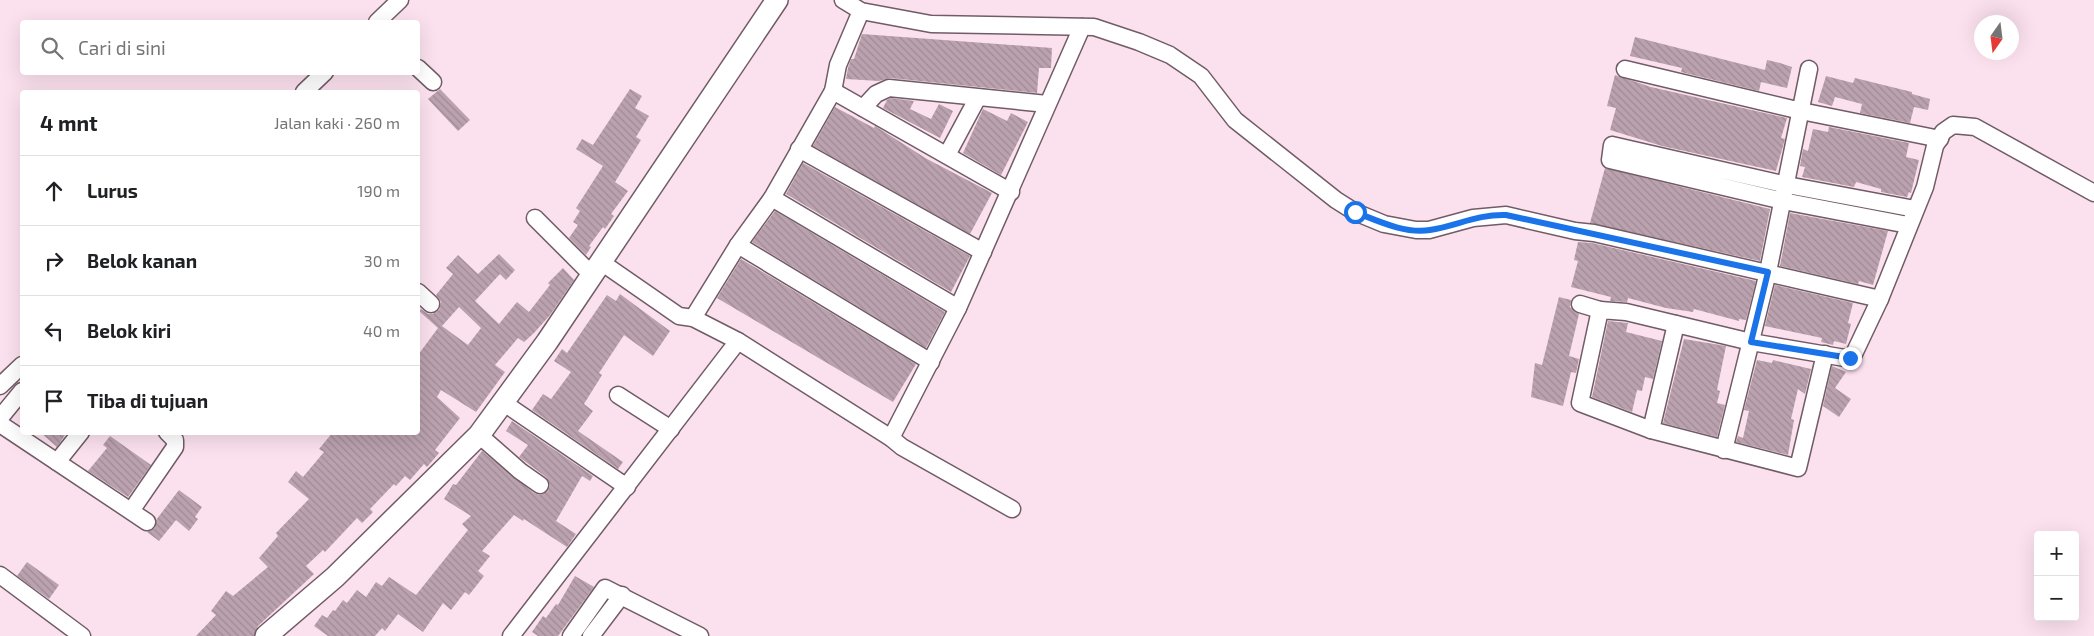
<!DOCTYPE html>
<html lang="id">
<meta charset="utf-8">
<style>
body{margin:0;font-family:"Exo 2",sans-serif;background:#f2f2f2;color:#202124}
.controls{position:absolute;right:15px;bottom:15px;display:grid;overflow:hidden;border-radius:5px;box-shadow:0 5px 20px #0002}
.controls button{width:45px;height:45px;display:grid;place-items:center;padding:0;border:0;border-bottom:1px solid #e0e0e0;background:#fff;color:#202124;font:25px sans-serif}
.compass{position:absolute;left:1974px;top:15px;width:45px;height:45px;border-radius:50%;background:#fff;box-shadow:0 5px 20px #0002;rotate:194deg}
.stop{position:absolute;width:15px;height:15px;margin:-11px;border:4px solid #1a73e8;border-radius:50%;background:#fff}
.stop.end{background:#1a73e8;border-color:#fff;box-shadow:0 1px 5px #0008}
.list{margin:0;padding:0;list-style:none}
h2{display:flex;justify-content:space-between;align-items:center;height:65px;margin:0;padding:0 20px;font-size:21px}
h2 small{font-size:16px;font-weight:400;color:#757577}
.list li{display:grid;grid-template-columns:32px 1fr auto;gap:15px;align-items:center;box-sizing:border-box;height:70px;padding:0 20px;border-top:1px solid #e0e0e0}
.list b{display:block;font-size:19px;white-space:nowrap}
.list em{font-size:16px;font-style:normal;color:#757577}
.icon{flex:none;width:28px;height:28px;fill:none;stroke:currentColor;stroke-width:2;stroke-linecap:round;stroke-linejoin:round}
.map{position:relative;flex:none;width:2094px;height:636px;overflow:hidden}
.search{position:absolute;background:#fff;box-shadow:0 5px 20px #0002;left:20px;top:20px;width:400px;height:55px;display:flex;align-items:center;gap:12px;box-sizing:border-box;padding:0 18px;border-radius:5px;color:#757577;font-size:19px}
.panel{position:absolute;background:#fff;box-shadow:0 5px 20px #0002;left:20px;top:90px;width:400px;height:345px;border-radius:5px}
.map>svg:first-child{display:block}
</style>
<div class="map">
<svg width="2094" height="636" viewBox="0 0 2094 636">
<defs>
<pattern id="building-back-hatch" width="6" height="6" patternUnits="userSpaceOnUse" patternTransform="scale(1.25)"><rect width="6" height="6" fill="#bba2af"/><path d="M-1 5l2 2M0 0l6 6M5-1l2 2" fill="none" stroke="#a08a96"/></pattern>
</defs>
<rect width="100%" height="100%" fill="#fbe1ee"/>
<g fill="url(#building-back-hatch)" fill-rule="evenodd">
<path d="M862 34 1052 48 1051 68H1039L1037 93 890 78 879 81 846 79 848 68 851 59H854Z"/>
<path d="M1635 37 1765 70 1767 60 1780 63 1792 67 1787 88 1761 82 1759 91 1681 72 1682 68 1630 56Z"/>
<path d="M1615 75 1651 87 1787 118 1781 138 1785 139 1776 171 1662 146 1610 130 1616 108 1607 106Z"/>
<path d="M1826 76 1853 83 1855 78 1912 92V94L1930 99 1928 110 1914 107 1910 123 1860 113 1862 104 1835 97 1832 106 1818 102Z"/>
<path d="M440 89 470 120 458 131 428 99Z"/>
<path d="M630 89 642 96 635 108 649 116 636 137 641 140 615 182 628 191 611 214 614 216 605 229 603 227 589 246 591 247 586 255 569 238 578 225 573 222 580 211 576 208 603 166 576 149 582 139 593 145Z"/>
<path d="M891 98 914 101 910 109 931 119 939 104 953 111 940 138 883 108 887 100Z"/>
<path d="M835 107 874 128 875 126 927 159 992 193 970 234 813 146Z"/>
<path d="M983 109 1007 121 1011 113 1028 122 1001 175 963 153Z"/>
<path d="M1829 127 1909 143 1906 157 1919 160 1911 193 1909 192 1907 197 1881 192V189L1856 182 1854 187 1802 177 1805 167 1800 166 1803 149 1808 151 1813 129 1828 132Z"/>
<path d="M803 163 970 256 951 292 786 194Z"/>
<path d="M1605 168 1770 209 1760 261 1590 223Z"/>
<path d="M775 211 945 312 926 348 752 242Z"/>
<path d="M1790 213 1888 231 1873 285 1859 281 1858 284 1780 266Z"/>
<path d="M1578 242 1592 243 1756 281 1746 320 1739 319V321L1694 309 1693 312 1666 308 1628 298 1627 302 1610 301 1611 297 1571 287 1578 261 1574 260Z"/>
<path d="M499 254 515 270 506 280 500 274 475 301 499 324 517 302 529 312 550 285 548 283 563 268 574 280 550 315 534 333 524 342 518 338 495 365 505 372 476 412 441 390 437 397 460 418 435 450 439 453 427 467 424 464 410 480 405 476 396 486 394 484 370 509 373 512 362 523 357 518 325 552 323 550 306 566 314 574 258 626 254 636H196L216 615 211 611 226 591 233 596 268 567 259 558 278 536 276 533 309 499 288 482 296 471 303 477 324 452 319 449 333 432H418V355L438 328 419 311 421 309 428 314H433L439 310 441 302 436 295 453 274 446 268 458 255 478 274ZM459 307 481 328 468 345 442 326Z"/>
<path d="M741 259 916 364 893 402 717 298Z"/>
<path d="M1775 285 1853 303 1848 323 1851 324 1846 344 1834 341 1833 345 1821 342 1822 338 1765 326Z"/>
<path d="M620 294 670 331 653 356 624 335 599 373 602 375 584 404 593 411 578 431 623 462 618 469 532 410 543 394 551 399 571 372 554 361 562 349 567 353 607 295 616 301Z"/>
<path d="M1559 297 1571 300 1570 307 1579 314 1569 356 1579 359 1576 373 1571 372 1563 406 1531 397 1535 363 1542 365Z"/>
<path d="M1608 321 1628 323 1626 332 1662 341 1653 379 1645 377 1642 391 1637 390 1632 412 1592 397Z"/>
<path d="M1684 339 1726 346 1717 390 1720 391 1717 403 1725 405 1717 437 1663 423Z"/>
<path d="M1757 360 1772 363 1773 360 1811 369 1805 394 1798 389 1791 419 1794 420 1788 455 1736 442 1738 436 1743 438 1749 411 1744 410Z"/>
<path d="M1832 366 1846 372 1835 388 1851 399 1839 417 1823 406Z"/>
<path d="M512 421 593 476 590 481 582 476 556 521 576 534 567 547 524 519 523 521 514 515 482 551 490 556 478 571 484 576 469 595 465 592 451 610 443 603 423 632 398 614 385 631 382 628 375 636H328L314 626 322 615 327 618 333 610 335 611 343 600 347 603 357 590 366 597 376 582 382 586 389 577 416 595 468 530 462 524 471 516 444 499 453 484 456 485 482 451 534 493 540 495 548 491 550 485 546 477 519 457 528 445 506 431Z"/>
<path d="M40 432H62L65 435 57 447Z"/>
<path d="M110 436 151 465 128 497 88 471 107 448 103 445Z"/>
<path d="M179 490 202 507 195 517 198 519 189 531 176 520 159 541 147 532 155 528 156 520Z"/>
<path d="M27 562 59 585 49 599 17 576Z"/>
<path d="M575 576 594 587 558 636H538L532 632 543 616 546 618 556 604 558 605Z"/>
</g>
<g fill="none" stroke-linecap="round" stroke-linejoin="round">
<g stroke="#715b67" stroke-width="19">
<g id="minor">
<path d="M843 0 861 11 931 24 1094 27 1139 42 1170 55 1201 76 1235 120 1336 200 1355 212 1384 224 1416 230H1429L1473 218 1506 215 1575 231 1594 233 1880 299"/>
<path d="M377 22 400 0"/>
<path d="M418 68 433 82"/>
<path d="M1625 69 1801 111 1940 139"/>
<path d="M833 91 1011 192"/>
<path d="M304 92 325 72"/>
<path d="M863 108 876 94 889 88 1047 104"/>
<path d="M799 149 983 252"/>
<path d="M947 155 977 99"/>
<path d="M772 198 958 308"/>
<path d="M535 218 592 275"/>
<path d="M1908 225 1783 201 1610 160 1612 145 1787 185 1915 209"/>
<path d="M738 245 931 362"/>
<path d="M601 262 679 316 693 318 738 341 891 438 902 447 1012 509"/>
<path d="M418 292 431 304"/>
<path d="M1580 304 1600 310"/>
<path d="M693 318 738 245 772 198 833 91 838 65 861 11"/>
<path d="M1676 324 1626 312 1600 310 1580 403 1651 430 1798 468 1825 354"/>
<path d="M0 386 22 365"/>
<path d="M618 395 671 429"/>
<path d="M504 403 627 487"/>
<path d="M0 418 22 391"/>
<path d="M0 424 147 522"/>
<path d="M1651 430 1676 324 1751 342 1845 358 1853 356 1880 299 1925 187 1935 146 1943 132 1953 125 1975 127 2094 193"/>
<path d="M479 435 520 471 540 485"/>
<path d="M891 438 958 308 1082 27"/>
<path d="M1724 450 1768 272 1809 69"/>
<path d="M57 462 81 432"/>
<path d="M131 511 175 447V440L167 432"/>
<path d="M0 575 82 636"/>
<path d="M511 636 738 341"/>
<path d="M571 636 605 588 700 636"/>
<path d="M591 636 622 595"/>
</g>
</g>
<g stroke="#715b67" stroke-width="24">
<path id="tertiary" d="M266 636 335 577 479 435 547 342 777 0"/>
</g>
<use href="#minor" stroke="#fff" stroke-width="16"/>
<use href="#tertiary" stroke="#fff" stroke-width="21"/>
</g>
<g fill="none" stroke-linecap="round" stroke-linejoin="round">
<path stroke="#1a73e8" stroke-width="6" d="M1355 212C1378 221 1405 234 1430 230 1456 226 1478 214 1506 215L1768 272 1751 342 1850 358"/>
</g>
</svg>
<div class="controls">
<button>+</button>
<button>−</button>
</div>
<svg class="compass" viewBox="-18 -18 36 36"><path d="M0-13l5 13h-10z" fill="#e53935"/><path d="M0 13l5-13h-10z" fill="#757577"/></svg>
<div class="stop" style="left:1355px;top:212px"></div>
<div class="stop end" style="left:1850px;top:358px"></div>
<div class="search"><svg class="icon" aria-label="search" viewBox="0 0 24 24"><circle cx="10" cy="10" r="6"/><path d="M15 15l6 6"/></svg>Cari di sini</div>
<section class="panel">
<h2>4 mnt<small>Jalan kaki · 260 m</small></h2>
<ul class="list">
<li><svg class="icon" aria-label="ahead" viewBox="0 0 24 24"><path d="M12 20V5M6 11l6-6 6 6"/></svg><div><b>Lurus</b></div><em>190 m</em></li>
<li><svg class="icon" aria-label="right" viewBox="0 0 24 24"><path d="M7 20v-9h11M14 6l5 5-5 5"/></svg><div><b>Belok kanan</b></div><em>30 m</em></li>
<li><svg class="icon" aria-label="left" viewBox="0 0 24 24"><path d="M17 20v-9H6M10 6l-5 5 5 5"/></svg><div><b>Belok kiri</b></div><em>40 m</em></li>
<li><svg class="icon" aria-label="arrive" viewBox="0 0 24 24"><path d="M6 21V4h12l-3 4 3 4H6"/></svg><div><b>Tiba di tujuan</b></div></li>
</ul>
</section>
</div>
